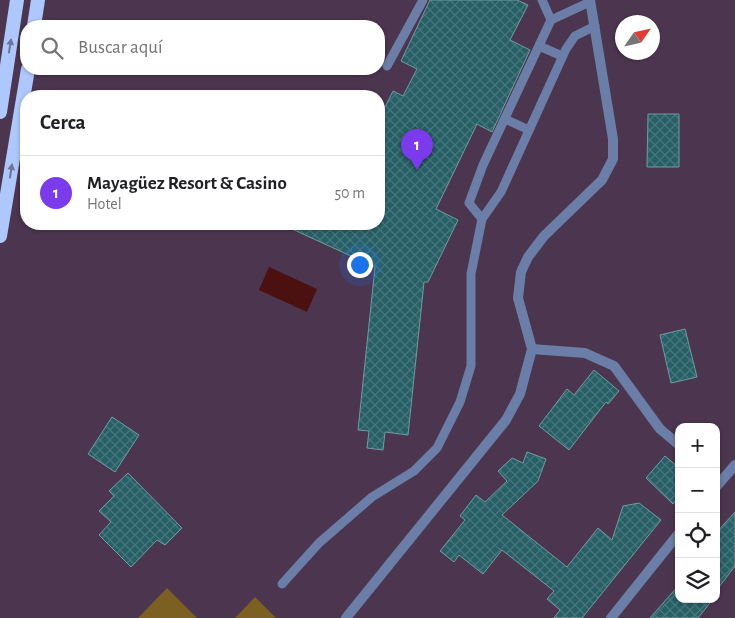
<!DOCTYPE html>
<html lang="es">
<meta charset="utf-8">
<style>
body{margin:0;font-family:"Alegreya Sans",sans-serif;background:#f6f6f6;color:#202124}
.controls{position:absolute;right:15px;bottom:15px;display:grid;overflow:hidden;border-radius:10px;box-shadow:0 1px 4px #0004}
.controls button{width:45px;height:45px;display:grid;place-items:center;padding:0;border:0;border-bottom:1px solid #e0e0e0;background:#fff;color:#202124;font:25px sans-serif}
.compass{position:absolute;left:615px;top:15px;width:45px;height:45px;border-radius:50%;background:#fff;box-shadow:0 1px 4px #0004;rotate:56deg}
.you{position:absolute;left:359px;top:264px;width:18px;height:18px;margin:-12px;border:4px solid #fff;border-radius:50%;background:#1a73e8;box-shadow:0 0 0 8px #1a73e833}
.badge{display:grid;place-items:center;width:32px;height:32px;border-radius:50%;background:#7c3aed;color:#fff;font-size:16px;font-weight:700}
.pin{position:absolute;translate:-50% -41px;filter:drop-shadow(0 1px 2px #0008)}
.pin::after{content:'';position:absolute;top:26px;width:18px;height:15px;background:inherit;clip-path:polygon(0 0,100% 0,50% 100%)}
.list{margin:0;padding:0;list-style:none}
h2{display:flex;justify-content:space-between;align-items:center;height:65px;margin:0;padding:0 20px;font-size:21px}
h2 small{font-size:16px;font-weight:400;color:#757577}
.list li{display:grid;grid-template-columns:32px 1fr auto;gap:15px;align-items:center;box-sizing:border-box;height:75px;padding:0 20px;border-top:1px solid #e0e0e0}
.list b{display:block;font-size:19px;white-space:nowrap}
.list p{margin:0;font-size:16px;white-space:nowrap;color:#757577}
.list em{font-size:16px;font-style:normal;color:#757577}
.icon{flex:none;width:28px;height:28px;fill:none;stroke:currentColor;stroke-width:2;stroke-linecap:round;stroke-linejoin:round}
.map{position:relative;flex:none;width:735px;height:618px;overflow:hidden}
.search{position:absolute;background:#fff;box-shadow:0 1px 4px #0004;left:20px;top:20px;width:365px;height:55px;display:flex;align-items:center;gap:12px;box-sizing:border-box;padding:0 18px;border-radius:20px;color:#757577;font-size:19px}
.panel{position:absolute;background:#fff;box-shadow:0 1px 4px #0004;left:20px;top:90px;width:365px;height:140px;border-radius:20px}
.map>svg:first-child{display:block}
</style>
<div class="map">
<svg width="735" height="618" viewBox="0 0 735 618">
<defs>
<pattern id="building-cross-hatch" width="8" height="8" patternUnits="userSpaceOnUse" patternTransform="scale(1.25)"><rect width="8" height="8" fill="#265f65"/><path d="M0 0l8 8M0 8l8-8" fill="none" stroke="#46767b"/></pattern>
</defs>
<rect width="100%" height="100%" fill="#4c354e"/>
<g fill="#7b6022">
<path d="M167 588 197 618H138Z"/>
<path d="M255 597 276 618H235Z"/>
</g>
<path fill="#4b1010" d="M269 267 317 289 307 312 259 290Z"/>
<g fill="url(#building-cross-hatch)" stroke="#6d9da2">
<path d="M430 0H517L528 5 510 40 530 50 492 132 477 124 436 209 458 220 428 282H424L408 435 385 432 383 450 367 448 369 431 358 430 375 267 281 224H379V119L393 91 403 96 417 69 401 61Z"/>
<path d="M648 114H679V167H647Z"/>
<path d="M685 329 697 377 671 383 660 335Z"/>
<path d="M594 370 619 391 608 404 606 402 569 450 539 426 567 389 574 395Z"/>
<path d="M112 417 139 435 115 472 88 454Z"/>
<path d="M527 452 546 459 538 481 502 515 567 567 598 528 612 540 623 506 639 503 661 520 582 618H554L560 610 547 599 554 591 502 550 483 574 459 555 454 562 440 551 465 520 460 516 476 495 485 502 507 481 498 471 512 458 523 463Z"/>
<path d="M665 456 679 468V496L673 504 646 478Z"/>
<path d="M128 473 182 528 165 545 157 540 131 567 99 535 111 522 99 511 114 496 109 491Z"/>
<path d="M735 512V566L716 591V533Z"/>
<path d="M679 585V599H713L698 618H650Z"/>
</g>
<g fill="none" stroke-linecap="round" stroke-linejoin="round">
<g stroke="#6a7ea7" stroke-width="9">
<path d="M542 0 551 20"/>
<path d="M539 46 562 56"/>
<path d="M387 66 423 0"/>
<path d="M505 119 529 130"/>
<path d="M482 219 469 203 483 165 551 20 590 2"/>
<path d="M282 584 319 543 372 497 414 471 437 448 460 402 471 366V274L482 219 501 192 566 49 575 36 595 26"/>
</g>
<g stroke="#6a7ea7" stroke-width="10">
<path d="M532 349 585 353 614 366 660 429 679 445"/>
<path d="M716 487 735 465"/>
<path d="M611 618 679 533"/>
</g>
<path stroke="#6a7ea7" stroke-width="10" d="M346 618 506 420 520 394 532 349 518 298 521 272 528 257 544 236 602 180 613 159V139L590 0"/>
<g stroke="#aec8fe" stroke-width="14">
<path d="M34 26 38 0"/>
<path d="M0 112 17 0"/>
<path d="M0 236 28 69"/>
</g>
</g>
<defs><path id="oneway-solid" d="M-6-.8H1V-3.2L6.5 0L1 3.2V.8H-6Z" transform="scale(1.25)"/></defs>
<g fill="#6d7496">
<use href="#oneway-solid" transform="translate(10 46) rotate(-81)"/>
<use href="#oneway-solid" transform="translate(11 171) rotate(-81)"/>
</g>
</svg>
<div class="controls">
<button>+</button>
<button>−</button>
<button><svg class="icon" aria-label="locate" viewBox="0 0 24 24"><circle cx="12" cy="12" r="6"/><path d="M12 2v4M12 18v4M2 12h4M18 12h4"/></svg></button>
<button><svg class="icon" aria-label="layers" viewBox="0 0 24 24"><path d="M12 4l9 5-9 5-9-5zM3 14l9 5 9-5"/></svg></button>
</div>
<svg class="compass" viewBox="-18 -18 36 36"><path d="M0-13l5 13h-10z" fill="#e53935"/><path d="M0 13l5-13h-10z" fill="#757577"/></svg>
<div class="you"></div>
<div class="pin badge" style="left:417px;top:170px">1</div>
<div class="search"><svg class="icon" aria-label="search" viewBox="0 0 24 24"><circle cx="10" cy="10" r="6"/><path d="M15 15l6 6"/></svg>Buscar aquí</div>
<section class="panel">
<h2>Cerca<small></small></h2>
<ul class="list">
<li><span class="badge">1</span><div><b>Mayagüez Resort &amp; Casino</b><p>Hotel</p></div><em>50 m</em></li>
</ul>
</section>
</div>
